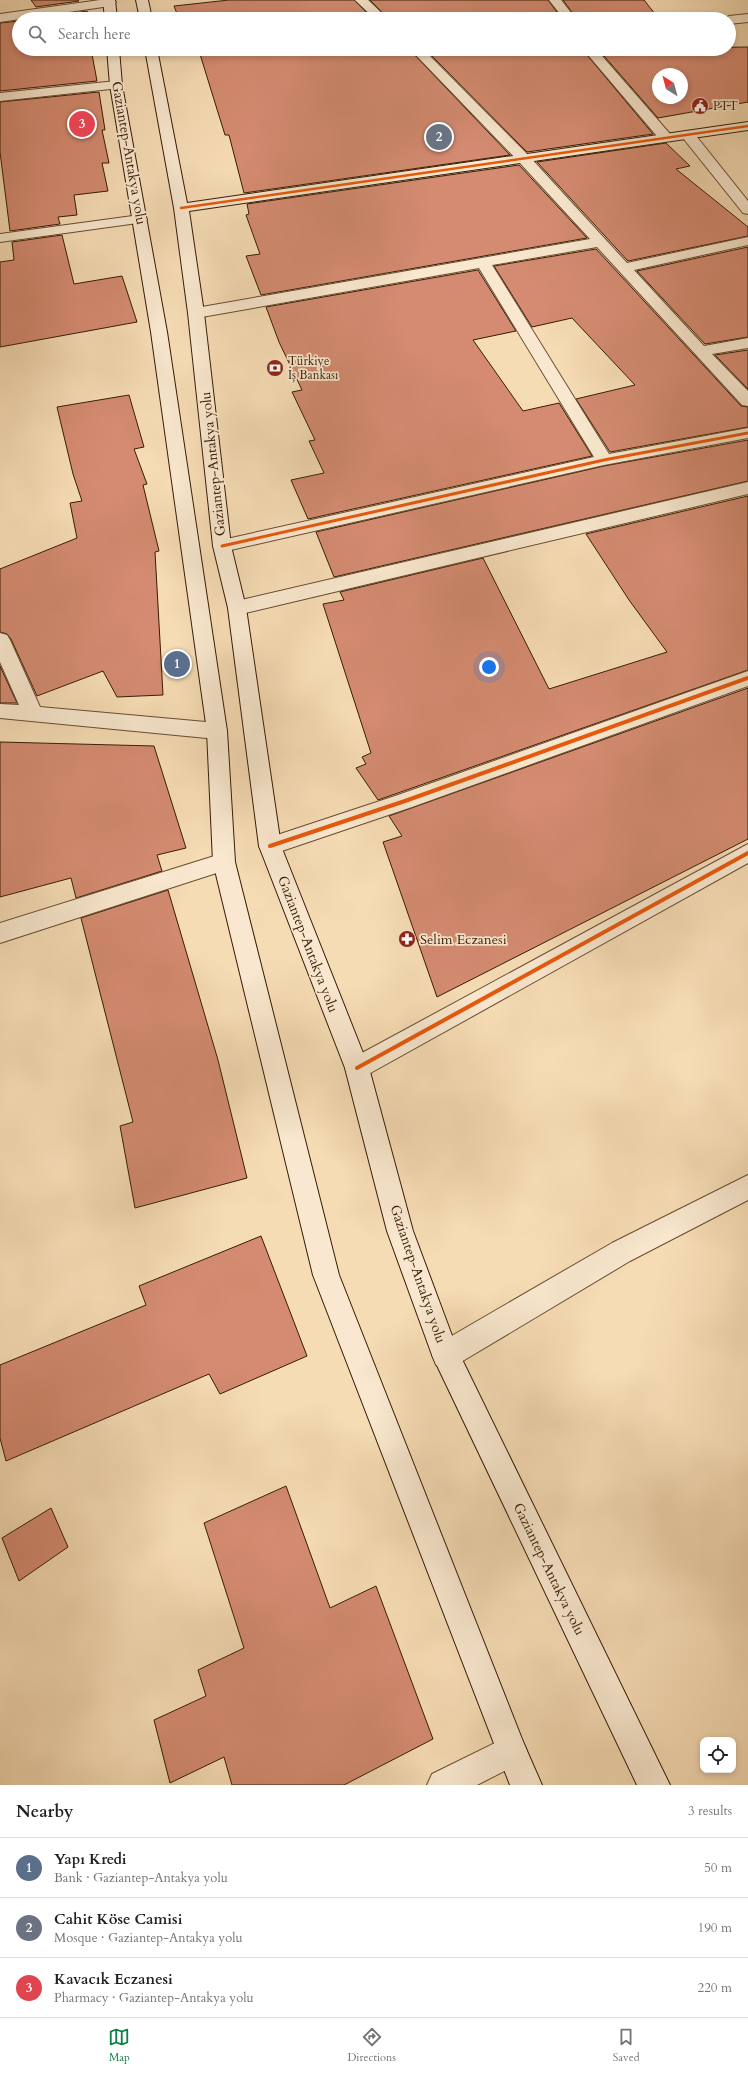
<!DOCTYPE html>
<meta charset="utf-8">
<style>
body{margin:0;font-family:Cardo,serif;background:#f6f6f6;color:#202124}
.controls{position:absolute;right:12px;bottom:12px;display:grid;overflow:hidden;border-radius:8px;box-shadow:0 2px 6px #0003}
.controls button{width:36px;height:36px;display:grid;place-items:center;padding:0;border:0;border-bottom:1px solid #e0e0e0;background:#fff;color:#202124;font:20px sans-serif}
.compass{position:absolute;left:652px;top:68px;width:36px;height:36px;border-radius:50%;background:#fff;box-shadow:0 2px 6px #0003;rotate:324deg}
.you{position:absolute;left:489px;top:667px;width:14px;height:14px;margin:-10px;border:3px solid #fff;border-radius:50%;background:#1a73e8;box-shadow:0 0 0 6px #1a73e833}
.badge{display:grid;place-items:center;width:26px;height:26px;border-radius:50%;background:#0b8043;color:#fff;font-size:13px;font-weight:700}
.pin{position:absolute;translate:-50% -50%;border:2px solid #fff;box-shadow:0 1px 4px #0006}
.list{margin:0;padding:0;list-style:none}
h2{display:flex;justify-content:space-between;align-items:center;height:52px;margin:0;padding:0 16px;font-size:17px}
h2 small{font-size:13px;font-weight:400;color:#757577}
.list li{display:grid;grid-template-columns:26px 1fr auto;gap:12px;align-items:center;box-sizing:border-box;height:60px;padding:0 16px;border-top:1px solid #e0e0e0}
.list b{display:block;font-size:15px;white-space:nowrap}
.list p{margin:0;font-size:13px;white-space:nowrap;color:#757577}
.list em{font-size:13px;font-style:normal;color:#757577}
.icon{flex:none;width:22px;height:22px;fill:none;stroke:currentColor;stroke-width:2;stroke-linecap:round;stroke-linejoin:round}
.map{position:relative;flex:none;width:748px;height:1785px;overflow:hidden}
.search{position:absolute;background:#fff;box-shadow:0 2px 6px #0003;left:12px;right:12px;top:12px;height:44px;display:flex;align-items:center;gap:10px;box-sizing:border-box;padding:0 14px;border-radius:22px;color:#757577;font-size:15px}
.sheet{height:232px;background:#fff}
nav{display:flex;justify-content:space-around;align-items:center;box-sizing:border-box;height:56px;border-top:1px solid #e0e0e0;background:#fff;font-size:11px;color:#757577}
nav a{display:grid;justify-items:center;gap:2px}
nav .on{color:#0b8043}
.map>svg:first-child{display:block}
</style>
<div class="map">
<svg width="748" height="1785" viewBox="0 0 748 1785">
<rect width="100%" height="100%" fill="#f6dcb5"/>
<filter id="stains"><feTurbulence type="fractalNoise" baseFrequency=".005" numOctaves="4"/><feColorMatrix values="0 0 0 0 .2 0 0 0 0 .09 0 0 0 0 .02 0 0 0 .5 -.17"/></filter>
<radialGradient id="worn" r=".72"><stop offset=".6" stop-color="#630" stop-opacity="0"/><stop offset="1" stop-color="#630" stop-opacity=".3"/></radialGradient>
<g fill="#d48b71" stroke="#371c04" fill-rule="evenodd">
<path d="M31 0H78L79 1 36 7Z"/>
<path d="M229 0H354L373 19H179L174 6Z"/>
<path d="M370 0H548L562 19H389Z"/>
<path d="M563 0H644L659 19H577Z"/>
<path d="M87 11 93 19H31L44 18Z"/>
<path d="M19 21V49H91L97 81 0 91V23Z"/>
<path d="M748 47V102L658 118 598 49ZM658 74H682V98H658Z"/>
<path d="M189 49H409L510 155 244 193 229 135H225L199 51Z"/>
<path d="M425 49H582L653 134 527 152Z"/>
<path d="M99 92 105 130H102L109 163H102L108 191 74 195 77 215 58 217 60 224 10 231 0 152V102Z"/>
<path d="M666 143 690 166 676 169 748 227V236L628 261 537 162Z"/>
<path d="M519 165 587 238 261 295 246 256 260 254 246 215 249 214 247 204Z"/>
<path d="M62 235 74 284 122 276 137 322 0 347V262L14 260 12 242Z"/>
<path d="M748 247V337L705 344 637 271Z"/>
<path d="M596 249 741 406 748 407V427L610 452 576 399 635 385 572 318 532 327 494 266Z"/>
<path d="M478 270 516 331 473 340 523 411 559 403 592 456 308 519 291 480 324 473 309 441 315 440 292 392 302 390 279 342 266 307Z"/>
<path d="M748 350V389L715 355Z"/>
<path d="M129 395 144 447 134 449 147 484 143 485 159 551 155 552 163 695 117 697 103 671 37 696 11 639 7 634 0 632V569L77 538 70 503 82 501 73 474 57 407Z"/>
<path d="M748 440V481L334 577 316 532 604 466Z"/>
<path d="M748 496V670L378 800 356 768 366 764 362 757 371 753 323 604 344 600 340 592 483 558 549 689 667 652 629 600 586 534Z"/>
<path d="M0 666 17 703H0Z"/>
<path d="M748 688V839L437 997 383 842 402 836 389 816Z"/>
<path d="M0 742 154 746 186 848 157 855 162 871 76 898 71 878 0 897Z"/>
<path d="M168 890 218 1060 247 1178 135 1208 120 1126 133 1122 81 918Z"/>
<path d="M261 1236 307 1356 220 1394 209 1374 6 1461 0 1438V1365L146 1305 139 1286Z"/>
<path d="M286 1486 330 1608 376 1586 433 1739 344 1785H232L224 1757 170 1783 154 1720 206 1696 198 1670 244 1648 204 1523Z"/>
<path d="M51 1508 68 1547 19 1581 2 1538Z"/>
</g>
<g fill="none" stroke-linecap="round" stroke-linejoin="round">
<g stroke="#674c30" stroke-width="2">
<g id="street">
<path d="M100 0H114L116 2 110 6 0 22V14Z"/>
<path d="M355 0H368L388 19H375Z"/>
<path d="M549 0H561L576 19H564Z"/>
<path d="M748 14V22L729 24V19H724L729 16Z"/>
<path d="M410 49H423L529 156 627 263 748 237V245L634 270 704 346 748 338V348L712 354 748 391V406L742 405 597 247 492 265 609 454 748 428V438L604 465 222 552 216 550 213 546 216 542 222 540 594 457 479 268 196 318 191 316 188 313 191 310 196 308 590 239 519 162Z"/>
<path d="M583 49H596L671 135 673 138 671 141H661Z"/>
<path d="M116 81 122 85 120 88 0 101V93Z"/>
<path d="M688 131 693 132 748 201V214L743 213 683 138 681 135Z"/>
<path d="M140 215 145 216 147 219 145 222 0 242V234Z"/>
<path d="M748 482V494L237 615 230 613 228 608 230 603 237 601Z"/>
<path d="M0 633 7 635 10 640 40 707 217 723 224 726 227 731 224 736 217 739 0 718V704L19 705 0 662Z"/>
<path d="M748 671V686L412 807 270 855 262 852 259 846 262 840 398 795Z"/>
<path d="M748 844V863L365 1076 357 1079 349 1076 345 1068 349 1060Z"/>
<path d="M224 853 232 856 235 862 232 868 0 943V923Z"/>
<path d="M748 1175V1200L630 1261 456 1365 446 1369 436 1365 432 1355 436 1345 612 1243Z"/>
<path d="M511 1735 522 1740 527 1751 522 1762 477 1785H427L432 1774Z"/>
</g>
</g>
<g stroke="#371c04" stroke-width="2">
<g id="secondary">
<path d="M103 0H115L117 19H105Z"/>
<path d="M136 0H148L152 19H140Z"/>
<path d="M107 49H119L122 85 167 332 227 731 235 862 339 1275 524 1744 542 1785H510L313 1275 213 862 207 731 151 332 110 85Z"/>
<path d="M145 49H157L187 203 748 122V130L189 211 204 313 231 546 246 608 281 846 369 1068 413 1231 457 1349 670 1785H637L432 1355 387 1231 345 1068 259 846 228 608 213 546 188 313 174 208Z"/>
</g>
</g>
<use href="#street" fill="#f9e8cf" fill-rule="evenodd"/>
<use href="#secondary" fill="#f9e8cf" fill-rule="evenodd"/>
<g stroke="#f9e8cf" stroke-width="4">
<path id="cycleway-far2" d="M181 208 748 126"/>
</g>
<g stroke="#f9e8cf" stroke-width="5">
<path id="cycleway-far1" d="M222 546 604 460 748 433"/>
</g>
<g stroke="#f9e8cf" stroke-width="6">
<g id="cycleway">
<path d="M270 846 405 801 748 678"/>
<path d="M357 1068 748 853"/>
</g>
</g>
<use href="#cycleway-far2" stroke="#e8590c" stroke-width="2.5"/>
<use href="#cycleway-far1" stroke="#e8590c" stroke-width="3"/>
<use href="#cycleway" stroke="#e8590c" stroke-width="4"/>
</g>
<defs>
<g id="civic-disc" transform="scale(0.9)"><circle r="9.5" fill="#8f2418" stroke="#f9e8cf"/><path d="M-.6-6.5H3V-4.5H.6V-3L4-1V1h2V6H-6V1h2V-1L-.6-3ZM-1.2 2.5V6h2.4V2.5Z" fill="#fff"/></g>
<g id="bank-disc" transform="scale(0.9)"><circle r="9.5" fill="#8f2418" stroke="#f9e8cf"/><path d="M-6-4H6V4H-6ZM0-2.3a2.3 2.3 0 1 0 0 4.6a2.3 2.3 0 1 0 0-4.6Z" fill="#fff"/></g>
<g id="pharmacy-disc" transform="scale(0.9)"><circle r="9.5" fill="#8f2418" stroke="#f9e8cf"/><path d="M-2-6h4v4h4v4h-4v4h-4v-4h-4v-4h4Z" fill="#fff"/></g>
</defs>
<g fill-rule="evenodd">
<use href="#civic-disc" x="700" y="106"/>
<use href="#bank-disc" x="275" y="368"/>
<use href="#pharmacy-disc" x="407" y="939"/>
</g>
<g text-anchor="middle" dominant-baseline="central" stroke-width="3.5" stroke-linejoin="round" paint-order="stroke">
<g font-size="12" fill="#371c04" stroke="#f9e8cf" text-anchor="start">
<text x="713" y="106">PTT</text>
<text x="288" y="361">Türkiye<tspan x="288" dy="14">İş Bankası</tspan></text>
</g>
<g font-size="14" fill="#371c04" stroke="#f9e8cf">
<text transform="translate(129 153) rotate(80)">Gaziantep-Antakya yolu</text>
<text transform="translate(213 464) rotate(-96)">Gaziantep-Antakya yolu</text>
<text transform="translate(308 944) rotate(69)">Gaziantep-Antakya yolu</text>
<text transform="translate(418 1274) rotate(71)">Gaziantep-Antakya yolu</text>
<text transform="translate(549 1569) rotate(64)">Gaziantep-Antakya yolu</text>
</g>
<g font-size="14" fill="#371c04" stroke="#f9e8cf" text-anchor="start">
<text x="420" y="939">Selim Eczanesi</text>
</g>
</g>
<rect width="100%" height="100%" filter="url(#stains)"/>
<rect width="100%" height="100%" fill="url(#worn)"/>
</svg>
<div class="controls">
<button><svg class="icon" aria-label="locate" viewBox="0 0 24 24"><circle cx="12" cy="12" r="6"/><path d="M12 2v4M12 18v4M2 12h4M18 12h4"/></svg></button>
</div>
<svg class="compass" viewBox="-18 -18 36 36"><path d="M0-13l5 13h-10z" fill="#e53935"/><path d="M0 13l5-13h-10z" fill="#757577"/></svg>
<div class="you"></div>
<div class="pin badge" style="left:177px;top:664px;background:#5c6f8a">1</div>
<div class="pin badge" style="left:439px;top:137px;background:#6b7280">2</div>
<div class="pin badge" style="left:82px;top:124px;background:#e0444e">3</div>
<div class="search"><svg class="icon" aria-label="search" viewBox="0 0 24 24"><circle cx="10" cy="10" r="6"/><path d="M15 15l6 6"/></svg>Search here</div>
</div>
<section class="sheet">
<h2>Nearby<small>3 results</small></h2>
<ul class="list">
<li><span class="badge" style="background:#5c6f8a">1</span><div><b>Yapı Kredi</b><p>Bank · Gaziantep-Antakya yolu</p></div><em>50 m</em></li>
<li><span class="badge" style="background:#6b7280">2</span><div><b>Cahit Köse Camisi</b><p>Mosque · Gaziantep-Antakya yolu</p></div><em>190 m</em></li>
<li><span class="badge" style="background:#e0444e">3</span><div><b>Kavacık Eczanesi</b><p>Pharmacy · Gaziantep-Antakya yolu</p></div><em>220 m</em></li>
</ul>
</section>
<nav>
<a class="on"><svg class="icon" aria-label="map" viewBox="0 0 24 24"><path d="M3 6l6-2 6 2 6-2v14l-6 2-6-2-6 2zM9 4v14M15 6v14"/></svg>Map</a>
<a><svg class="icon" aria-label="directions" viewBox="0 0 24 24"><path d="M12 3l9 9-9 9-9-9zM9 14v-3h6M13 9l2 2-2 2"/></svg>Directions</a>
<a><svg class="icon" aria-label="saved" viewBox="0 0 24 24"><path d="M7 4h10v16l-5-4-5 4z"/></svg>Saved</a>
</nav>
